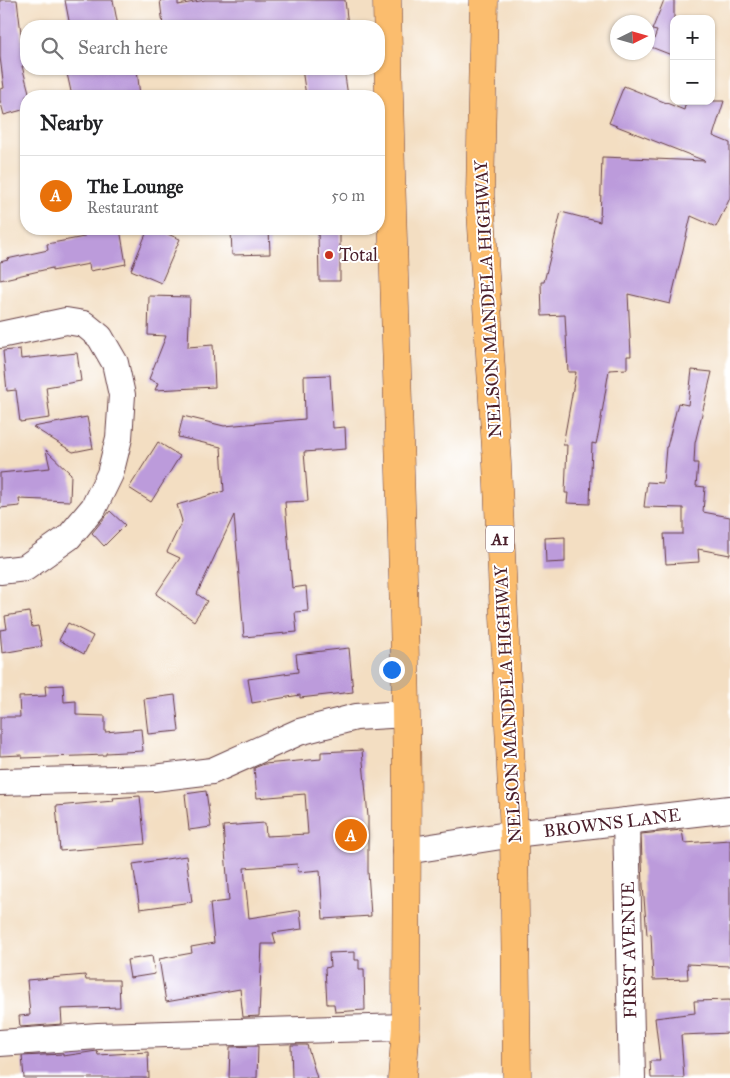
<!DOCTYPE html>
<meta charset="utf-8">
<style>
body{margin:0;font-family:"IM FELL Great Primer",serif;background:#f6f6f6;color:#202124}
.controls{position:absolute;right:15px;top:15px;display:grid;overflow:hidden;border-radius:10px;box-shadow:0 1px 4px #0004}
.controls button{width:45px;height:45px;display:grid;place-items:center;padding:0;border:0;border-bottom:1px solid #e0e0e0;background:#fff;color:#202124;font:25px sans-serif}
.compass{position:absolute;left:610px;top:15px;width:45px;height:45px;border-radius:50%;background:#fff;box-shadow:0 1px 4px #0004;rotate:85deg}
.you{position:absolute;left:391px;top:669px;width:18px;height:18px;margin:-12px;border:4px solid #fff;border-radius:50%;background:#1a73e8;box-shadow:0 0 0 8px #1a73e833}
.badge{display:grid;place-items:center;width:32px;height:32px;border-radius:50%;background:#1a73e8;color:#fff;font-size:16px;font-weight:700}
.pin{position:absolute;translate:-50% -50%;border:2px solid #fff;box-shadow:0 1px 5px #0006}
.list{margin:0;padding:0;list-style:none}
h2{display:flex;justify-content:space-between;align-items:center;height:65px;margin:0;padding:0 20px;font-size:21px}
h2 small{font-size:16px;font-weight:400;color:#757577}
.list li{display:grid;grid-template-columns:32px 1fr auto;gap:15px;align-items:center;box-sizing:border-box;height:80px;padding:0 20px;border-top:1px solid #e0e0e0}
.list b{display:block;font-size:19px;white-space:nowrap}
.list p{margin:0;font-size:16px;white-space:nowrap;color:#757577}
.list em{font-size:16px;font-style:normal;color:#757577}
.icon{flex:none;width:28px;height:28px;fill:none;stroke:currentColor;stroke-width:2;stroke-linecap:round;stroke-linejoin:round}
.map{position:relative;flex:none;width:730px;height:1078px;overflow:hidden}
.search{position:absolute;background:#fff;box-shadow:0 1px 4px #0004;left:20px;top:20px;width:365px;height:55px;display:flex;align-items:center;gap:12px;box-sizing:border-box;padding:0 18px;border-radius:20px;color:#757577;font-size:19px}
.panel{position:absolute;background:#fff;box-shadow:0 1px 4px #0004;left:20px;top:90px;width:365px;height:145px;border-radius:20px}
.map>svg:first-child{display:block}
</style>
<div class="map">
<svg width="730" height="1078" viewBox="0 0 730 1078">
<rect width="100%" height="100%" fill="#fff"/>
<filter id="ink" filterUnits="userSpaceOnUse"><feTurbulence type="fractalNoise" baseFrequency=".02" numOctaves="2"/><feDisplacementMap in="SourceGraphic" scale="10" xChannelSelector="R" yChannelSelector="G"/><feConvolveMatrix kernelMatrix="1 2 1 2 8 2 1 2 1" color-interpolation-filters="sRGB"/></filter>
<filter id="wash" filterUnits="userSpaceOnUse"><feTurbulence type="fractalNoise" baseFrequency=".0096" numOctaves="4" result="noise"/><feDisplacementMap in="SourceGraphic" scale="20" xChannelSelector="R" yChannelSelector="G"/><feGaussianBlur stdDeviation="1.12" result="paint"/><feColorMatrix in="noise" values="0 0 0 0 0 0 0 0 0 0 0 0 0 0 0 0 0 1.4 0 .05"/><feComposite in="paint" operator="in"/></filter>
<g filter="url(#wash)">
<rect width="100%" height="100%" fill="#f3dec2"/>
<g id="blocks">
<g fill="#bc9bdb">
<path d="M0 0H17L25 66H22L30 96H26V109L4 115 0 100V89L4 88 0 57Z"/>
<path d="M65 0H113L118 26H70Z"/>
<path d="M160 0H178V5L205 0H345L348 26H163Z"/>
<path d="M664 0H674V56L651 47 657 31 652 30Z"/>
<path d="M66 69H137L140 96H72Z"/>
<path d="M302 69H344L348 96H306Z"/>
<path d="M624 86 684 110 686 101H724L713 136 730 143V198L716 227 691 216 670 304 628 294 631 356H627V369L609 370 599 431 596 444 592 443 590 504 567 503 568 493H565L567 445H563L576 372H568L565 315 542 316 541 282H544L561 212 600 222 602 157 705 161 609 123Z"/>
<path d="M83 229H120L126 264 90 271 89 264 52 271V268L0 280V262L8 260 7 259 48 250 47 244 84 237Z"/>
<path d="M148 229H155L180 239 161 283 131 270Z"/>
<path d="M231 229H269L270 254 232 255Z"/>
<path d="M318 229H340V281H319Z"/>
<path d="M149 296 190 297 188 347 213 345 215 387 155 390 158 383 149 379 166 336 148 335Z"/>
<path d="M20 349 21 359 77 353 81 381 46 387 50 418 20 422 16 390 7 391 3 351Z"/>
<path d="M692 370 712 372 695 443 694 463H698L696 486 705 487 703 512 730 517V555L698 549 699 562 666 564 664 534H683V508L644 507 647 482 663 483 666 447H667L678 403 688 405Z"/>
<path d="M330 375 333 428 345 427 346 449 304 452 308 501 285 502 292 588 306 586 308 611 295 612 297 632 244 637 234 515 197 594 207 601 194 621 156 594 180 558 167 552 182 521 177 505 224 491 221 447 178 437 183 416 224 426 305 419 304 376Z"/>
<path d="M87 417 93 448 73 452 33 427Z"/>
<path d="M158 442 180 456 151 502 129 488Z"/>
<path d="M46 450 71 474 70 501 19 499 20 506 0 508V473L50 468Z"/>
<path d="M110 511 125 525 104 546 92 533Z"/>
<path d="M565 537V562L546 563 545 538Z"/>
<path d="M29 612 32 627 38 626 42 646 2 653 0 630 7 629 5 616Z"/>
<path d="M68 623 93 636 84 654 59 640Z"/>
<path d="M349 648 353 692 300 698V695L252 703 248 679 298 672 296 654Z"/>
<path d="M63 685 64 702 76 701V715L105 716V732L141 729 143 751 106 753V755L22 758V755L0 756V717H20L19 697 46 696 45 686Z"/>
<path d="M175 695 179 731 148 734 144 699Z"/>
<path d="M362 750 368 817V871L371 916 323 919 320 870 298 872 297 864 244 868 249 918 300 910 302 929 273 933 276 944H262L259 1016 243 1017 240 989 166 1002 159 959 192 953 191 947 214 943 210 903 229 901 223 826 265 823 266 836 308 834 305 794 257 798 254 768 264 764 321 759V752Z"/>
<path d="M206 791 211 827 189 830 185 794Z"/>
<path d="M140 796 145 844 60 851 56 806 114 801 113 798Z"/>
<path d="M682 830 684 843 730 840V966L687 964 688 979 653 980 651 934 647 935 643 886 641 834Z"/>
<path d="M186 856 192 902 140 909 133 864Z"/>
<path d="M355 952V960H359V969H364L365 1010 335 1012 334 1004H327L325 968 330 967 329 953Z"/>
<path d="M152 956 155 974 130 978 127 960Z"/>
<path d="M85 975 86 980H119L120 1007 61 1009 62 1024 20 1027 19 1016 30 1015 27 980Z"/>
<path d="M730 1000V1033L681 1035 684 1078H651L650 1061H660L655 1018 695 1013 694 1001Z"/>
<path d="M291 1045H307L317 1078H292Z"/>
<path d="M258 1046 257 1078H229L230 1047Z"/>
<path d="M97 1051 98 1055 148 1052 149 1078H24L22 1056 63 1054V1056Z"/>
</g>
</g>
</g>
<g filter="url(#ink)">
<use href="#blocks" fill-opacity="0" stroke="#633c42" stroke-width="1"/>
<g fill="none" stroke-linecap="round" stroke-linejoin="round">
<g stroke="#633c42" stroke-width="28">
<g id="minor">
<path d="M0 335 66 321 84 324 100 337 115 363 122 395 119 438 110 474 94 507 69 537 25 568 0 571"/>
<path d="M0 782 154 778 212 771 299 732 356 717 406 714"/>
<path d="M626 821 632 1078"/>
<path d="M406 851 514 834 730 809"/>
<path d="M0 1043 98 1036 406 1027"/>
</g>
</g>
<g stroke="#633c42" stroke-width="29">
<g id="trunk">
<path d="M387 0C391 237 402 475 406 712 408 817 406 922 406 1027L402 1078"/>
<path d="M484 0 480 195 497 464 514 834 517 1078"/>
</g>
</g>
<use href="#minor" stroke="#fff" stroke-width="26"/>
<use href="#trunk" stroke="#fbbd6e" stroke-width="28"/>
</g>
</g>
<circle fill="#c8321e" stroke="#fff" stroke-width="2" cx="329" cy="255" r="5"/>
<g text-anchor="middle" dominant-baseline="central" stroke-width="4" stroke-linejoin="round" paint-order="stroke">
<rect fill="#fff" stroke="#80626b" stroke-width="1" x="486" y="525.5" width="28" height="27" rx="4"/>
<g font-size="16" font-weight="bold" fill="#4a1f2b">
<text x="500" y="539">A1</text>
</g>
<g font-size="18" fill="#4a1f2b" stroke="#fff" text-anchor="start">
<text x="339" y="255">Total</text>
</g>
<g font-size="18" fill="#4a1f2b" stroke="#fff">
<text transform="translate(488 299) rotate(-93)">NELSON MANDELA HIGHWAY</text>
<text transform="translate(508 704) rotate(-93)">NELSON MANDELA HIGHWAY</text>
<text transform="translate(612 823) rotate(-7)">BROWNS LANE</text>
<text transform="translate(629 950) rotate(-91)">FIRST AVENUE</text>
</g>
</g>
</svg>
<div class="controls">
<button>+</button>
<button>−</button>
</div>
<svg class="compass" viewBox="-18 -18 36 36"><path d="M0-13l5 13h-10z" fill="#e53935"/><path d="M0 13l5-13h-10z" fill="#757577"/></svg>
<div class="you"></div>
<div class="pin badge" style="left:351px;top:835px;background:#e8710a">A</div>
<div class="search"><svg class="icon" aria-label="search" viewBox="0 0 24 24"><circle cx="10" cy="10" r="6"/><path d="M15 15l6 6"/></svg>Search here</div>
<section class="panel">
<h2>Nearby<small></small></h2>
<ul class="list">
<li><span class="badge" style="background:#e8710a">A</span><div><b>The Lounge</b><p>Restaurant</p></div><em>50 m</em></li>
</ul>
</section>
</div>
